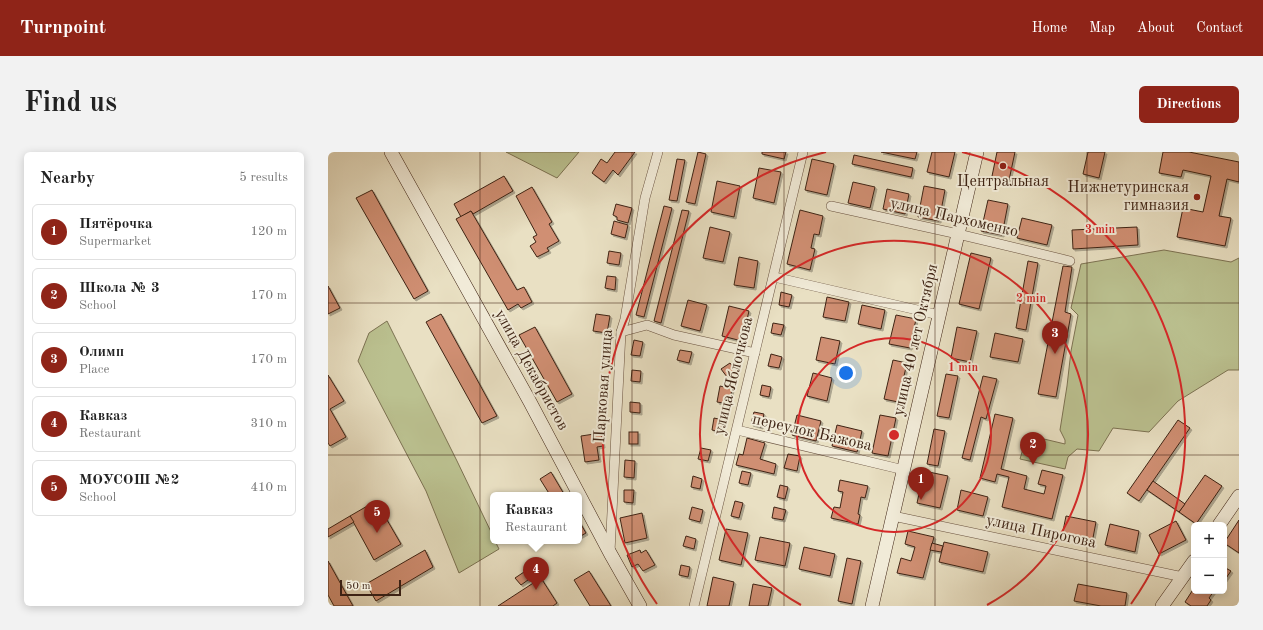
<!DOCTYPE html>
<meta charset="utf-8">
<style>
body{margin:0;font-family:"Old Standard TT",serif;background:#f2f2f2;color:#222}
.controls{position:absolute;right:12px;bottom:12px;display:grid;overflow:hidden;border-radius:6px;box-shadow:0 2px 10px #0003}
.controls button{width:36px;height:36px;display:grid;place-items:center;padding:0;border:0;border-bottom:1px solid #e0e0e0;background:#fff;color:#222;font:20px sans-serif}
.scale{position:absolute;left:12px;bottom:10px;width:61px;box-sizing:border-box;padding-left:4px;border:2px solid #3e2314;border-top:0;font-size:11px;line-height:14px;white-space:nowrap;color:#3e2314;-webkit-text-stroke:3px #f1ebd8;paint-order:stroke}
.you{position:absolute;left:518px;top:221px;width:14px;height:14px;margin:-10px;border:3px solid #fff;border-radius:50%;background:#1a73e8;box-shadow:0 0 0 6px #1a73e833}
.badge{display:grid;place-items:center;width:26px;height:26px;border-radius:50%;background:#8f2418;color:#fff;font-size:13px;font-weight:700}
.pin{position:absolute;translate:-50% -33px;filter:drop-shadow(0 1px 2px #0008)}
.pin::after{content:'';position:absolute;top:21px;width:14px;height:12px;background:inherit;clip-path:polygon(0 0,100% 0,50% 100%)}
.popup{position:absolute;left:162px;top:340px;width:92px;height:52px;box-sizing:border-box;display:grid;place-content:center;border-radius:6px;background:#fff;filter:drop-shadow(0 1px 3px #0005);font-size:13px;white-space:nowrap;color:#767676}
.popup b{font-size:15px;color:#222}
.popup::after{content:'';position:absolute;left:50%;top:100%;margin-left:-8px;border:8px solid transparent;border-top-color:#fff}
.list{margin:0;padding:0;list-style:none}
h2{display:flex;justify-content:space-between;align-items:center;height:52px;margin:0;padding:0 16px;font-size:17px}
h2 small{font-size:13px;font-weight:400;color:#767676}
.list li{display:grid;grid-template-columns:26px 1fr auto;gap:12px;align-items:center;box-sizing:border-box;height:56px;margin:0 8px 8px;padding:0 8px;border:1px solid #e0e0e0;border-radius:6px}
.list b{display:block;font-size:15px;white-space:nowrap}
.list p{margin:0;font-size:13px;white-space:nowrap;color:#767676}
.list em{font-size:13px;font-style:normal;color:#767676}
.map{position:relative;flex:none;width:911px;height:454px;overflow:hidden;border-radius:6px}
header{display:flex;align-items:center;gap:24px;box-sizing:border-box;height:56px;padding:0 20px;background:#8f2418;color:#fff}
header strong{font-size:19px}
nav{display:flex;gap:22px;margin-inline-start:auto;font-size:14px}
.intro{display:flex;align-items:center;justify-content:space-between;box-sizing:border-box;height:96px;padding:0 24px}
h1{margin:0;font-size:28px}
.button{padding:10px 18px;border-radius:6px;background:#8f2418;color:#fff;font-size:14px;font-weight:700}
main{display:flex;gap:24px;padding:0 24px}
aside{flex:1;background:#fff;border-radius:6px;box-shadow:0 2px 10px #0003}
.map>svg:first-child{display:block}
</style>
<header>
<strong>Turnpoint</strong>
<nav><a>Home</a><a>Map</a><a>About</a><a>Contact</a></nav>
</header>
<div class="intro"><h1>Find us</h1><a class="button">Directions</a></div>
<main>
<aside>
<h2>Nearby<small>5 results</small></h2>
<ul class="list">
<li><span class="badge">1</span><div><b>Пятёрочка</b><p>Supermarket</p></div><em>120 m</em></li>
<li><span class="badge">2</span><div><b>Школа № 3</b><p>School</p></div><em>170 m</em></li>
<li><span class="badge">3</span><div><b>Олимп</b><p>Place</p></div><em>170 m</em></li>
<li><span class="badge">4</span><div><b>Кавказ</b><p>Restaurant</p></div><em>310 m</em></li>
<li><span class="badge">5</span><div><b>МОУСОШ №2</b><p>School</p></div><em>410 m</em></li>
</ul>
</aside>
<div class="map">
<svg width="911" height="454" viewBox="0 0 911 454">
<defs>
<filter id="shadow"><feDropShadow dx="2" dy="2" stdDeviation="0" flood-color="#0004"/></filter>
</defs>
<rect width="100%" height="100%" fill="#e9e0c3"/>
<filter id="stains"><feTurbulence type="fractalNoise" baseFrequency=".005" numOctaves="4"/><feColorMatrix values="0 0 0 0 .2 0 0 0 0 .09 0 0 0 0 .02 0 0 0 .5 -.17"/></filter>
<radialGradient id="worn" r=".72"><stop offset=".6" stop-color="#630" stop-opacity="0"/><stop offset="1" stop-color="#630" stop-opacity=".3"/></radialGradient>
<g fill="#bbc190" stroke="#7c7252">
<path d="M178 0H251L229 26Z"/>
<path d="M836 98 903 110 911 106V218H900L850 249 821 280 785 276 771 299 749 297 740 305 737 317 692 307 699 283 737 292V288L732 278 739 234 743 199 750 163 743 156 753 112Z"/>
<path d="M59 169 129 309 165 384V389H167L171 397 131 421 98 339 30 209 41 181Z"/>
</g>
<g fill="#d08f73" stroke="#3e2314" filter="url(#shadow)">
<path d="M287 0H307L290 23 285 18 276 30 264 21 273 7 279 11Z"/>
<path d="M370 0 378 2 367 52 358 50Z"/>
<path d="M434 0H458L456 7 434 2Z"/>
<path d="M553 0H589L587 7Z"/>
<path d="M604 0H627L621 25 599 20Z"/>
<path d="M669 0H687L680 33 663 29Z"/>
<path d="M760 0H777L771 26 755 22Z"/>
<path d="M835 0H861L911 10V30L899 27 891 64 903 66 897 94 849 85 855 56 875 60 883 24 855 18 853 25 831 21Z"/>
<path d="M526 3 585 16 583 25 524 12Z"/>
<path d="M349 7 357 8 349 49 341 48Z"/>
<path d="M484 7 506 12 499 43 477 38Z"/>
<path d="M431 16 453 20 446 51 425 46Z"/>
<path d="M176 24 185 39 145 62 143 59 133 65 126 52Z"/>
<path d="M389 29 412 34 406 65 383 60Z"/>
<path d="M525 30 547 35 542 56 520 51Z"/>
<path d="M596 34 617 38 611 69 590 65Z"/>
<path d="M204 35 224 70 221 72 231 89 219 96 221 99 209 105 202 94 208 90 205 85 209 83 188 44Z"/>
<path d="M559 37 581 42 577 62 555 57Z"/>
<path d="M44 38 100 139 86 147 28 46Z"/>
<path d="M660 48 680 52 674 83 653 79Z"/>
<path d="M288 52 304 56 300 71 289 68V65L285 63Z"/>
<path d="M336 54 344 56 316 165 308 163Z"/>
<path d="M354 58 361 59 333 171 326 169Z"/>
<path d="M472 58 495 64 491 83 486 82 483 96 487 97 482 118 459 112Z"/>
<path d="M143 59 189 138 196 135 204 150 193 156 190 152 180 158 128 67Z"/>
<path d="M694 66 724 73 719 93 689 86Z"/>
<path d="M286 69 300 73 297 86 283 82Z"/>
<path d="M382 75 402 80 395 110 375 106Z"/>
<path d="M809 75 810 93 745 97 744 78Z"/>
<path d="M281 99 293 101 291 113 279 111Z"/>
<path d="M643 101 663 106 651 157 631 152Z"/>
<path d="M411 105 430 109 426 136 406 133Z"/>
<path d="M700 109 710 111 698 178 688 176Z"/>
<path d="M735 114 744 115 737 160 743 162 728 245 710 242Z"/>
<path d="M279 124 288 125 287 138 277 136Z"/>
<path d="M0 134 12 156 0 162Z"/>
<path d="M453 140 464 143 461 155 451 153Z"/>
<path d="M499 145 521 150 517 169 495 165Z"/>
<path d="M360 148 379 153 372 179 353 174Z"/>
<path d="M534 153 557 158 553 177 530 172Z"/>
<path d="M401 154 421 159 414 189 394 184Z"/>
<path d="M113 162 169 264 154 271 98 170Z"/>
<path d="M268 162 282 164 279 181 265 179Z"/>
<path d="M568 163 588 167 582 196 561 192Z"/>
<path d="M445 171 456 173 453 183 443 181Z"/>
<path d="M207 175 244 242 229 250 191 183Z"/>
<path d="M629 175 649 179 642 210 623 206Z"/>
<path d="M667 181 695 187 690 210 662 205Z"/>
<path d="M493 185 512 189 507 212 488 208Z"/>
<path d="M306 188 315 190 312 204 303 203Z"/>
<path d="M352 198 364 200 361 211 349 208Z"/>
<path d="M443 202 454 205 451 216 440 214Z"/>
<path d="M565 208 579 211 570 250 556 247Z"/>
<path d="M402 211 408 219 399 225 393 217Z"/>
<path d="M304 218 313 219 312 230 303 229Z"/>
<path d="M485 221 504 226 499 249 479 244Z"/>
<path d="M618 222 630 224 621 266 609 264Z"/>
<path d="M0 223 16 249 2 257 18 285 2 294 0 291Z"/>
<path d="M655 224 669 227 658 267 653 265 642 308 634 306Z"/>
<path d="M434 233 443 235 441 245 432 243Z"/>
<path d="M392 234 404 237 401 252 389 250Z"/>
<path d="M302 250 312 251V261L302 260Z"/>
<path d="M426 260 436 262 433 275 423 272Z"/>
<path d="M667 262 685 266 673 317 699 324 696 337 716 342 718 334 710 332 714 318 735 323 724 367 674 355 681 325 669 322 667 330 652 326Z"/>
<path d="M469 263 493 269 488 289 464 283Z"/>
<path d="M552 263 568 266 560 304 544 301Z"/>
<path d="M386 266 395 268 393 280 384 278Z"/>
<path d="M850 268 862 276 811 349 799 341Z"/>
<path d="M509 273 534 279 529 300 504 294Z"/>
<path d="M606 277 617 279 610 314 599 312Z"/>
<rect x="301" y="280" width="9" height="12"/>
<path d="M273 281 275 294 269 295 271 308 257 310 253 284Z"/>
<path d="M419 286 437 291 432 307 448 312 446 322 408 313 411 302 415 303Z"/>
<path d="M373 296 383 298 380 309 370 307Z"/>
<path d="M460 302 472 304 469 319 456 316Z"/>
<path d="M297 308 307 309 306 326 296 325Z"/>
<path d="M414 319 423 321 420 333 411 331Z"/>
<path d="M596 319 620 324 612 356 589 351Z"/>
<path d="M223 320 236 342 234 343H222L212 327Z"/>
<path d="M877 323 894 334 868 372 851 360Z"/>
<path d="M365 324 374 327 372 337 363 335Z"/>
<path d="M512 328 540 334 537 346 533 345 530 362 532 363 530 372 503 366 506 355 512 356 515 340 510 339Z"/>
<path d="M825 329 857 352 851 360 819 338Z"/>
<path d="M452 333 460 335 457 347 449 345Z"/>
<path d="M296 338H306L305 351 296 350Z"/>
<path d="M633 338 660 345 655 364 629 358Z"/>
<path d="M48 349 73 392 46 408 22 364Z"/>
<path d="M407 349 415 351 411 366 403 364Z"/>
<path d="M364 355 375 358 372 370 361 367Z"/>
<path d="M446 355 458 358 455 368 444 366Z"/>
<path d="M314 361 319 386 297 391 292 366Z"/>
<path d="M22 364 26 370 0 385V377Z"/>
<path d="M738 364 768 370 764 391 734 384Z"/>
<path d="M911 368V401L896 391Z"/>
<path d="M251 369 258 381 251 385Z"/>
<path d="M848 369 858 388 831 402 821 383Z"/>
<path d="M782 372 811 379 807 400 777 393Z"/>
<path d="M398 377 420 381 413 413 391 408Z"/>
<path d="M580 379 606 385 595 426 569 421 573 406 583 409 587 395 577 392Z"/>
<path d="M358 384 368 387 366 397 355 394Z"/>
<path d="M432 385 462 391 457 414 427 408Z"/>
<path d="M616 390 660 400 655 420 611 410Z"/>
<path d="M604 391 615 394 613 400 602 398Z"/>
<path d="M476 395 507 402 502 424 471 417Z"/>
<path d="M97 398 105 415 48 449 38 432Z"/>
<path d="M312 398 313 401 318 398 327 413 315 419 310 412 304 415 299 403Z"/>
<path d="M519 406 533 409 524 452 510 449Z"/>
<path d="M0 409 25 454H6L0 443Z"/>
<path d="M353 413 362 415 360 425 351 423Z"/>
<path d="M896 415 903 419 896 429Z"/>
<path d="M199 418 204 425 193 433 187 426Z"/>
<path d="M261 419 283 454H262L246 428Z"/>
<path d="M385 425 406 430 401 454H379Z"/>
<path d="M213 426 229 451 225 454H170Z"/>
<path d="M425 432 444 436 440 454H421Z"/>
<path d="M750 432 799 441 797 454H773L746 449Z"/>
<path d="M866 436V439H886L881 446 883 448 879 454H863L857 450Z"/>
</g>
<g fill="none" stroke-linecap="round" stroke-linejoin="round">
<g stroke="#695240" stroke-width="10">
<g id="street">
<path d="M503 54 630 82 742 109"/>
<path d="M446 125 611 163"/>
<path d="M293 180 319 173 346 183 427 201"/>
<path d="M409 278 576 318"/>
<path d="M565 364 855 425"/>
<path d="M282 400 293 180 297 167 317 46 330 0"/>
<path d="M366 454 475 0"/>
</g>
</g>
<g stroke="#3e2314" stroke-width="14">
<g id="secondary">
<path d="M63 0 202 250 282 401 312 454"/>
<path d="M891 373 911 344"/>
<path d="M544 454 649 0"/>
<path d="M834 454 866 409"/>
</g>
</g>
<use href="#street" stroke="#f1ebd8" stroke-width="9"/>
<use href="#secondary" stroke="#f1ebd8" stroke-width="13"/>
</g>
<path fill="none" stroke="#3e2314" stroke-width="1" stroke-opacity="0.55" d="M152 0V454M304 0V454M456 0V454M607 0V454M759 0V454M0 151H911M0 303H911"/>
<g fill="none" stroke="#d62828" stroke-width="2">
<circle cx="566" cy="283" r="97"/>
<path d="M473 453A194 194 0 1 1 659 453"/>
<path d="M329 452A291 291 0 0 1 498 0M634 0A291 291 0 0 1 803 452"/>
</g>
<g fill="#8f2418" stroke="#f1ebd8" stroke-width="1.5">
<circle cx="675" cy="14" r="4"/>
<circle cx="869" cy="45" r="4"/>
</g>
<g text-anchor="middle" dominant-baseline="central" stroke-width="4" stroke-linejoin="round" paint-order="stroke">
<g font-size="16" fill="#3e2314" stroke="#f1ebd8">
<text x="675" y="30">Центральная</text>
<text x="861" y="36" text-anchor="end">Нижнетуринская<tspan x="861" dy="18">гимназия</tspan></text>
</g>
<g font-size="16" fill="#3e2314" stroke="#f1ebd8">
<text transform="translate(626 66) rotate(13)">улица Пархоменко</text>
<text transform="translate(588 188) rotate(-77)">улица 40 лет Октября</text>
<text transform="translate(203 218) rotate(61)">улица Декабристов</text>
<text transform="translate(406 224) rotate(-76)">улица Яблочкова</text>
<text transform="translate(276 234) rotate(-86)">Парковая улица</text>
<text transform="translate(484 281) rotate(13)">переулок Бажова</text>
<text transform="translate(713 380) rotate(12)">улица Пирогова</text>
</g>
</g>
<circle cx="566" cy="283" r="6" fill="#d62828" stroke="#f1ebd8" stroke-width="2"/>
<g font-size="12" text-anchor="middle" font-weight="bold" fill="#d62828" stroke="#f1ebd8" stroke-width="4" stroke-linejoin="round" paint-order="stroke">
<text x="772" y="81">3 min</text>
<text x="703" y="150">2 min</text>
<text x="635" y="219">1 min</text>
</g>
<rect width="100%" height="100%" filter="url(#stains)"/>
<rect width="100%" height="100%" fill="url(#worn)"/>
</svg>
<div class="controls">
<button>+</button>
<button>−</button>
</div>
<div class="scale">50 m</div>
<div class="you"></div>
<div class="pin badge" style="left:593px;top:348px">1</div>
<div class="pin badge" style="left:705px;top:313px">2</div>
<div class="pin badge" style="left:727px;top:202px">3</div>
<div class="pin badge" style="left:208px;top:438px">4</div>
<div class="popup"><b>Кавказ</b>Restaurant</div>
<div class="pin badge" style="left:49px;top:381px">5</div>
</div>
</main>
